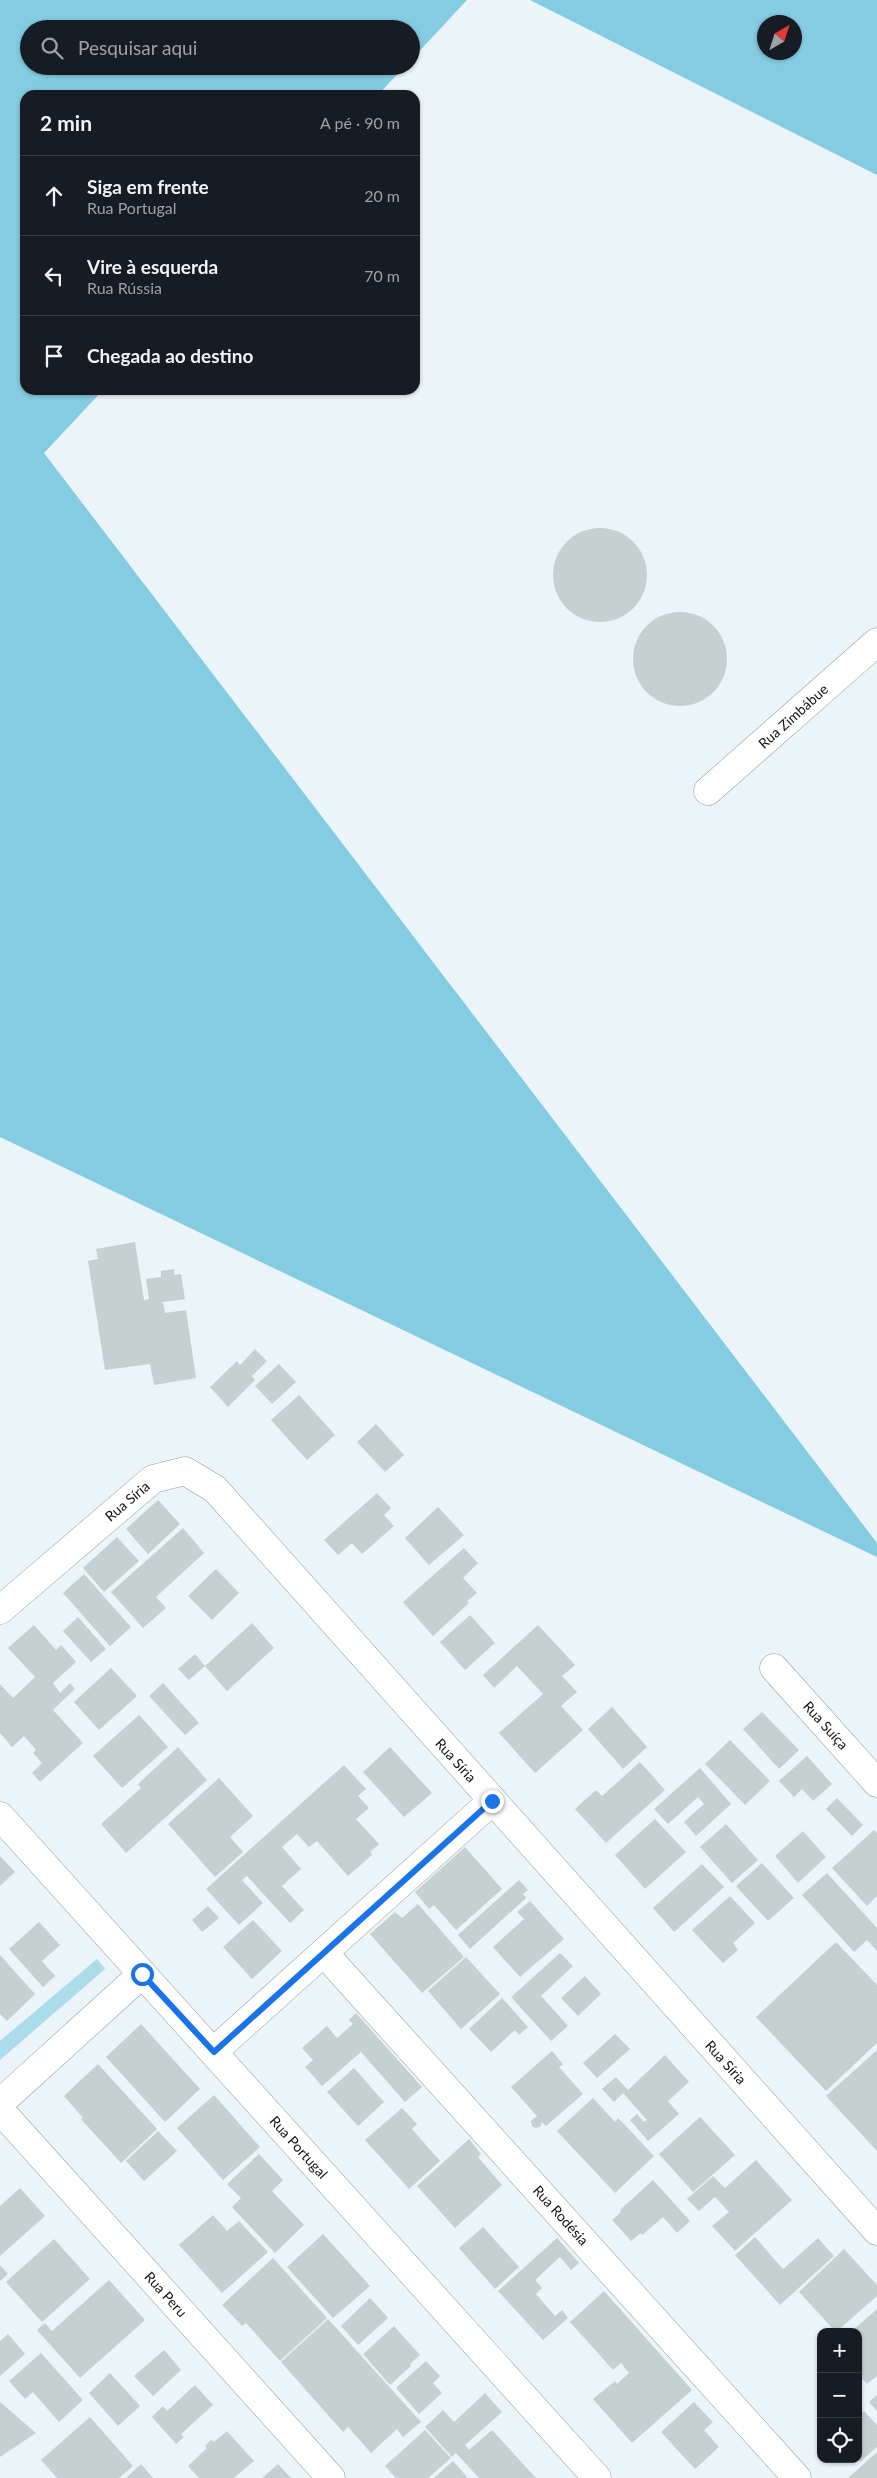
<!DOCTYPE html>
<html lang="pt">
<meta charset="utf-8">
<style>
body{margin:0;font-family:Lato,sans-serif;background:#242831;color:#f1f3f6}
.controls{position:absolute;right:15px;bottom:15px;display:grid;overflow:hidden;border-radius:10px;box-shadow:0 1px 4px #0004}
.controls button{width:45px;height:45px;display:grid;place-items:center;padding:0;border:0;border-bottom:1px solid #363941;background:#171b24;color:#f1f3f6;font:25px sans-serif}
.compass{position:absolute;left:757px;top:15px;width:45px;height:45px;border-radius:50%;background:#171b24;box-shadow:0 1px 4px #0004;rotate:39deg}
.stop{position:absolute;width:15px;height:15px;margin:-11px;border:4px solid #1a73e8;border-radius:50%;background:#fff}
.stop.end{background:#1a73e8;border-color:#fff;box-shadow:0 1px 5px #0008}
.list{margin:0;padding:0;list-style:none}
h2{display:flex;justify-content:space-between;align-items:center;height:65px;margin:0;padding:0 20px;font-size:21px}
h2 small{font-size:16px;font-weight:400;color:#9ea1a6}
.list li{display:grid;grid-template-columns:32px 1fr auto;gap:15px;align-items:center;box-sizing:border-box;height:80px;padding:0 20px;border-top:1px solid #363941}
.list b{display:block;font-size:19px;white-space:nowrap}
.list p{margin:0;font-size:16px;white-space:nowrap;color:#9ea1a6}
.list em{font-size:16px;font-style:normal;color:#9ea1a6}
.icon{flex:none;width:28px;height:28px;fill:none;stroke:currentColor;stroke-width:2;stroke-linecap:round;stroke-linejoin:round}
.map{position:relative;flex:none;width:877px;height:2478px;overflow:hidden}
.search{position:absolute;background:#171b24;box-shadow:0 1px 4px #0004;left:20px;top:20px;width:400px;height:55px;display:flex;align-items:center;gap:12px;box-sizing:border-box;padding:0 18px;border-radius:28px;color:#9ea1a6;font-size:19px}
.panel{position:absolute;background:#171b24;box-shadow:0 1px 4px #0004;left:20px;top:90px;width:400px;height:305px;border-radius:15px}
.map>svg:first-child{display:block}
</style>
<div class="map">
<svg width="877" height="2478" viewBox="0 0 877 2478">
<rect width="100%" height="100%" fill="#ebf4f8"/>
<path fill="#acdbea" d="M97 1959 105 1969 0 2060V2041Z"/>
<g fill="#84cce2" fill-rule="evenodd">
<path d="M0 0H467L411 60V29H29V66H405L378 95H25V390H103L44 453 877 1543V1557L0 1137Z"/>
<path d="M530 0H877V175ZM764 22H794V52H764Z"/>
</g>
<g fill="#c6d0d0">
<circle cx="600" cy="575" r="47"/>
<circle cx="680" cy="659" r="47"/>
<path d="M135 1242 144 1300 149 1299 146 1279 161 1277V1271L174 1269V1275L181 1274 185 1299 163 1302 165 1313 186 1310 196 1378 154 1385 150 1364 105 1370 88 1261 98 1259 96 1249Z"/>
<path d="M255 1349 267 1361 252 1376 255 1380 228 1407 210 1387 237 1361 240 1365Z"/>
<path d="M279 1364 296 1382 272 1404 255 1386Z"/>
<path d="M299 1395 335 1435 307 1460 271 1420Z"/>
<path d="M376 1424 404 1455 385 1472 357 1442Z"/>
<path d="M377 1493 391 1508 384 1515 394 1526 362 1554 352 1543 338 1555 324 1540Z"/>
<path d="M158 1500 180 1524 148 1554 126 1529Z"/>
<path d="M438 1507 464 1535 429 1565 405 1538Z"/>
<path d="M183 1528 204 1553 156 1597 166 1608 143 1628 111 1592Z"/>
<path d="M117 1537 139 1561 104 1592 83 1568Z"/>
<path d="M464 1548 478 1563 463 1578 477 1593 467 1601 469 1603 433 1636 403 1602Z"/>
<path d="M216 1569 239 1593 212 1620 188 1596Z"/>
<path d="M84 1574 131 1627 110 1646 63 1593Z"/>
<path d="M470 1615 495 1643 465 1670 440 1642Z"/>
<path d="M78 1617 106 1649 91 1662 63 1631Z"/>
<path d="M252 1623 274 1648 227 1691 205 1666Z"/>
<path d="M34 1625 56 1650 61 1645 76 1662 53 1683 60 1693 70 1683 75 1689 53 1710 83 1743 40 1782 32 1773 42 1763 33 1753 36 1750 24 1736 12 1747 0 1733V1684L13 1698 35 1677 8 1648Z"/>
<path d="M538 1625 575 1665 562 1676 577 1692 561 1706 583 1730 535 1773 499 1733 543 1694 517 1666 494 1688 483 1675Z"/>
<path d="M195 1654 205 1666 189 1680 178 1669Z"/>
<path d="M111 1668 137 1696 99 1730 74 1702Z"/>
<path d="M163 1683 199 1723 185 1735 149 1696Z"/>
<path d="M612 1707 647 1747 623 1769 588 1729Z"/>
<path d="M762 1712 799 1750 779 1769 743 1729Z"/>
<path d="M139 1715 168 1747 122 1788 93 1756Z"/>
<path d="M730 1740 770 1781 745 1805 705 1764Z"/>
<path d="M178 1747 207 1780 126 1853 101 1824 141 1788 138 1784Z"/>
<path d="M390 1747 432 1793 404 1817 363 1772Z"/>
<path d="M807 1756 832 1784 813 1801 802 1789 794 1797 779 1781Z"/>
<path d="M640 1762 665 1790 606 1843 575 1809 596 1790 602 1796Z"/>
<path d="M344 1765 366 1789 358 1796 369 1808 356 1819 379 1844 370 1852 372 1855 348 1876 317 1841 309 1847 297 1834 282 1847 301 1869 282 1886 304 1910 290 1923 247 1876 242 1880 263 1903 239 1925 206 1889Z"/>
<path d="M700 1768 731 1804 696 1836 684 1822 704 1804 698 1797 668 1824 654 1809Z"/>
<path d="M219 1778 253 1816 230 1837 243 1852 215 1877 168 1824Z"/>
<path d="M837 1798 863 1825 852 1836 826 1809Z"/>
<path d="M655 1819 686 1852 645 1889 615 1855Z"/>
<path d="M726 1824 758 1860 732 1883 700 1847Z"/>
<path d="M874 1830 877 1833V1896L867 1906 832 1868Z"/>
<path d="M803 1831 826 1857 798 1883 775 1856Z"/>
<path d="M465 1847 502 1889 456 1930 434 1905 429 1909 415 1892Z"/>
<path d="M0 1856 15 1872 0 1886Z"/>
<path d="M762 1863 794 1898 768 1921 736 1886Z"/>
<path d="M702 1864 724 1887 674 1932 653 1908Z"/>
<path d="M827 1873 877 1928V1951L867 1940 854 1952 802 1895Z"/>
<path d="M519 1880 528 1890 523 1894 526 1898 470 1949 458 1935Z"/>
<path d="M730 1896 755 1923 733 1943 738 1950 723 1963 692 1930Z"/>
<path d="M530 1901 564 1939 520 1977 493 1947 524 1919 517 1912Z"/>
<path d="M418 1904 464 1957 422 1993 370 1934 395 1912 402 1918Z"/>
<path d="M208 1906 219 1918 202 1932 192 1920Z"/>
<path d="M253 1920 282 1951 252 1979 223 1947Z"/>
<path d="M39 1922 60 1945 42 1961 55 1976 43 1987 9 1949Z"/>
<path d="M836 1942 877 1985V2043L826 2091 756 2017Z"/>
<path d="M560 1953 573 1966 541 1996 568 2026 551 2041 511 1997Z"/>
<path d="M0 1955 35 1994 7 2021 0 2014Z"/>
<path d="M466 1957 500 1994 461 2029 428 1991Z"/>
<path d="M585 1976 601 1994 578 2016 561 1998Z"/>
<path d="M502 1998 528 2027 519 2035 515 2030 491 2052 469 2029Z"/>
<path d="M356 2013 422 2087 405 2102 361 2052 322 2086 305 2067 313 2060 302 2048 327 2026 337 2038 353 2024 349 2020Z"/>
<path d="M141 2024 200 2089 165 2122 106 2057Z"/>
<path d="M615 2034 630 2049 597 2078 583 2063Z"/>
<path d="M877 2050V2151L826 2096Z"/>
<path d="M552 2051 563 2064 559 2067 583 2094 546 2126 542 2122 540 2127 535 2128 532 2126 531 2121 537 2116 511 2087Z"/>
<path d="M665 2055 689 2082 668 2101 679 2114 648 2141 630 2120 637 2114 644 2122 647 2120 623 2093 614 2102 602 2089 616 2077 628 2090Z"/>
<path d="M98 2064 157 2129 121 2163 81 2119 83 2118 64 2096Z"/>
<path d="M354 2068 384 2102 358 2126 327 2092Z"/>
<path d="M214 2095 260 2147 223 2180 177 2128Z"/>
<path d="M593 2098 615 2122 618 2118 624 2124 654 2156 615 2193 557 2131Z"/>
<path d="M402 2108 417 2124 412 2129 440 2161 409 2189 365 2140Z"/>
<path d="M700 2117 735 2155 693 2192 659 2154Z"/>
<path d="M158 2131 177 2151 144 2181 126 2161Z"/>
<path d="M469 2139 481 2154 478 2157 502 2185 455 2228 417 2186Z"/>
<path d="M259 2154 283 2180 272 2191 304 2225 275 2253 232 2207 241 2198 227 2184Z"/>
<path d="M756 2160 792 2200 735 2251 712 2226 729 2212 715 2197 699 2211 687 2199 713 2176 725 2188Z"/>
<path d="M653 2180 690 2221 677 2233 663 2217 642 2235 641 2233 631 2241 612 2220 621 2212 620 2210Z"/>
<path d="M20 2188 45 2216 0 2256V2206Z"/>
<path d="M213 2215 227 2231 239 2221 268 2252 222 2293 179 2245Z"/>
<path d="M483 2227 519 2267 495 2289 459 2248Z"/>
<path d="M323 2234 370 2286 333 2318 287 2267Z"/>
<path d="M755 2237 783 2269 818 2238 834 2256 780 2305 735 2255Z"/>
<path d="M557 2238 579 2263 571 2270 560 2257 535 2280 542 2288 536 2294 555 2316 562 2310 568 2318 543 2340 498 2291Z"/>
<path d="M54 2239 90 2279 42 2322 6 2282Z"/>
<path d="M844 2249 877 2285V2296L836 2332 799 2292Z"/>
<path d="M273 2258 327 2318 280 2361 246 2323 242 2326 222 2305Z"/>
<path d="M0 2265 8 2274 0 2281Z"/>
<path d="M109 2280 145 2320 80 2378 37 2330 45 2323 52 2331Z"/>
<path d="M604 2291 692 2390 632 2443 593 2399 615 2381 617 2384 629 2373 621 2363 613 2370 570 2322Z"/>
<path d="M370 2298 388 2318 358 2345 341 2326Z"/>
<path d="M877 2309V2376L867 2384 858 2374V2332H851Z"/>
<path d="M328 2319 421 2422 403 2437 397 2429 371 2453 348 2427 343 2432 281 2362Z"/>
<path d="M394 2326 420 2355 410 2364 411 2366 390 2385 363 2354Z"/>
<path d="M8 2334 25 2354 0 2376V2341Z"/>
<path d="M164 2350 181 2370 153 2396 134 2376Z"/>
<path d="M41 2353 83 2400 59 2422 33 2392 25 2399 9 2381Z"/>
<path d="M426 2361 440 2376 433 2383 442 2393 419 2414 396 2388Z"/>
<path d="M110 2373 140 2406 118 2426 89 2393Z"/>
<path d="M195 2385 213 2405 181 2434 184 2437 176 2444 152 2417 163 2406 167 2411Z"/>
<path d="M485 2393 502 2412 465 2445 469 2450 492 2430 536 2478H479L456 2453 452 2457 425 2427 443 2410 454 2422Z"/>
<path d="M877 2395V2411L869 2402Z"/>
<path d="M0 2402 36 2433 0 2457Z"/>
<path d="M694 2402 713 2422 704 2430 719 2447 695 2469 661 2432Z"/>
<path d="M864 2411 877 2425V2447L860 2462 858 2416Z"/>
<path d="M90 2417 133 2466 119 2478H57L41 2460Z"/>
<path d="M425 2430 451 2458 428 2478H396L385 2466Z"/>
<path d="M227 2431 254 2461 234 2478H199L188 2466 207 2448 205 2446 211 2440 214 2442Z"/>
<path d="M877 2452V2478H848Z"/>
<path d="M453 2461 468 2478H434Z"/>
<path d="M141 2464 153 2478H126Z"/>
<path d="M278 2464 291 2478H262Z"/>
</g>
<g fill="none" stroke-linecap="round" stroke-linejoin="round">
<g stroke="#949da0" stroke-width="29">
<g id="minor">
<path d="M708 791 877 642"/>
<path d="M0 1610 153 1479 185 1471 215 1489 877 2231"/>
<path d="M774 1668 877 1783"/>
<path d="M0 1816 597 2478"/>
<path d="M324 1953 797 2478"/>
<path d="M213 2052 492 1801"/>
<path d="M0 2103 142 1974"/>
<path d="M0 2110 331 2478"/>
</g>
</g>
<use href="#minor" stroke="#fff" stroke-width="28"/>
</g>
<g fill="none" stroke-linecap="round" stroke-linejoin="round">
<path stroke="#1a73e8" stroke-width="6" d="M142 1974 214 2052 492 1801"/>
</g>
<g text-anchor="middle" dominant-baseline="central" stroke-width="4" stroke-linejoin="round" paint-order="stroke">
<g font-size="14" fill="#101314" stroke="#fff">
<text transform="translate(793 716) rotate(-42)">Rua Zimbábue</text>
<text transform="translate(127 1501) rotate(-40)">Rua Síria</text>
<text transform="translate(826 1725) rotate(48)">Rua Suíça</text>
<text transform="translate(456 1760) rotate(48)">Rua Síria</text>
<text transform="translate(726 2062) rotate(48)">Rua Síria</text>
<text transform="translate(299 2147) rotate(48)">Rua Portugal</text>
<text transform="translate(561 2215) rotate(48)">Rua Rodésia</text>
<text transform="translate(166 2294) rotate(48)">Rua Peru</text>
</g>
</g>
</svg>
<div class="controls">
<button>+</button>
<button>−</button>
<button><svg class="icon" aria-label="locate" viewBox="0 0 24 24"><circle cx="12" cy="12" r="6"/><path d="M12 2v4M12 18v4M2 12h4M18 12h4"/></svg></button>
</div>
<svg class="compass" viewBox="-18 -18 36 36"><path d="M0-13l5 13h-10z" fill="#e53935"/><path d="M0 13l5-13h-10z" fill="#9ea1a6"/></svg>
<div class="stop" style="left:142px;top:1974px"></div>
<div class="stop end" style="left:492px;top:1801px"></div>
<div class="search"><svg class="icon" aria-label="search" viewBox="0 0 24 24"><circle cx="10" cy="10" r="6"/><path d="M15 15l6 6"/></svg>Pesquisar aqui</div>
<section class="panel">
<h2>2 min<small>A pé · 90 m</small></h2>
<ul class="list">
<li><svg class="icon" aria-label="ahead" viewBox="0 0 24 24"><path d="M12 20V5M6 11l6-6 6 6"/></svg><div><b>Siga em frente</b><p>Rua Portugal</p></div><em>20 m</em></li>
<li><svg class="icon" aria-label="left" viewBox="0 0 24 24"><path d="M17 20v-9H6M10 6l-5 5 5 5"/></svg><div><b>Vire à esquerda</b><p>Rua Rússia</p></div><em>70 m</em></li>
<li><svg class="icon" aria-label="arrive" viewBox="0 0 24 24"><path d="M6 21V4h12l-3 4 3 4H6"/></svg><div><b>Chegada ao destino</b></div></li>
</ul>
</section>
</div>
